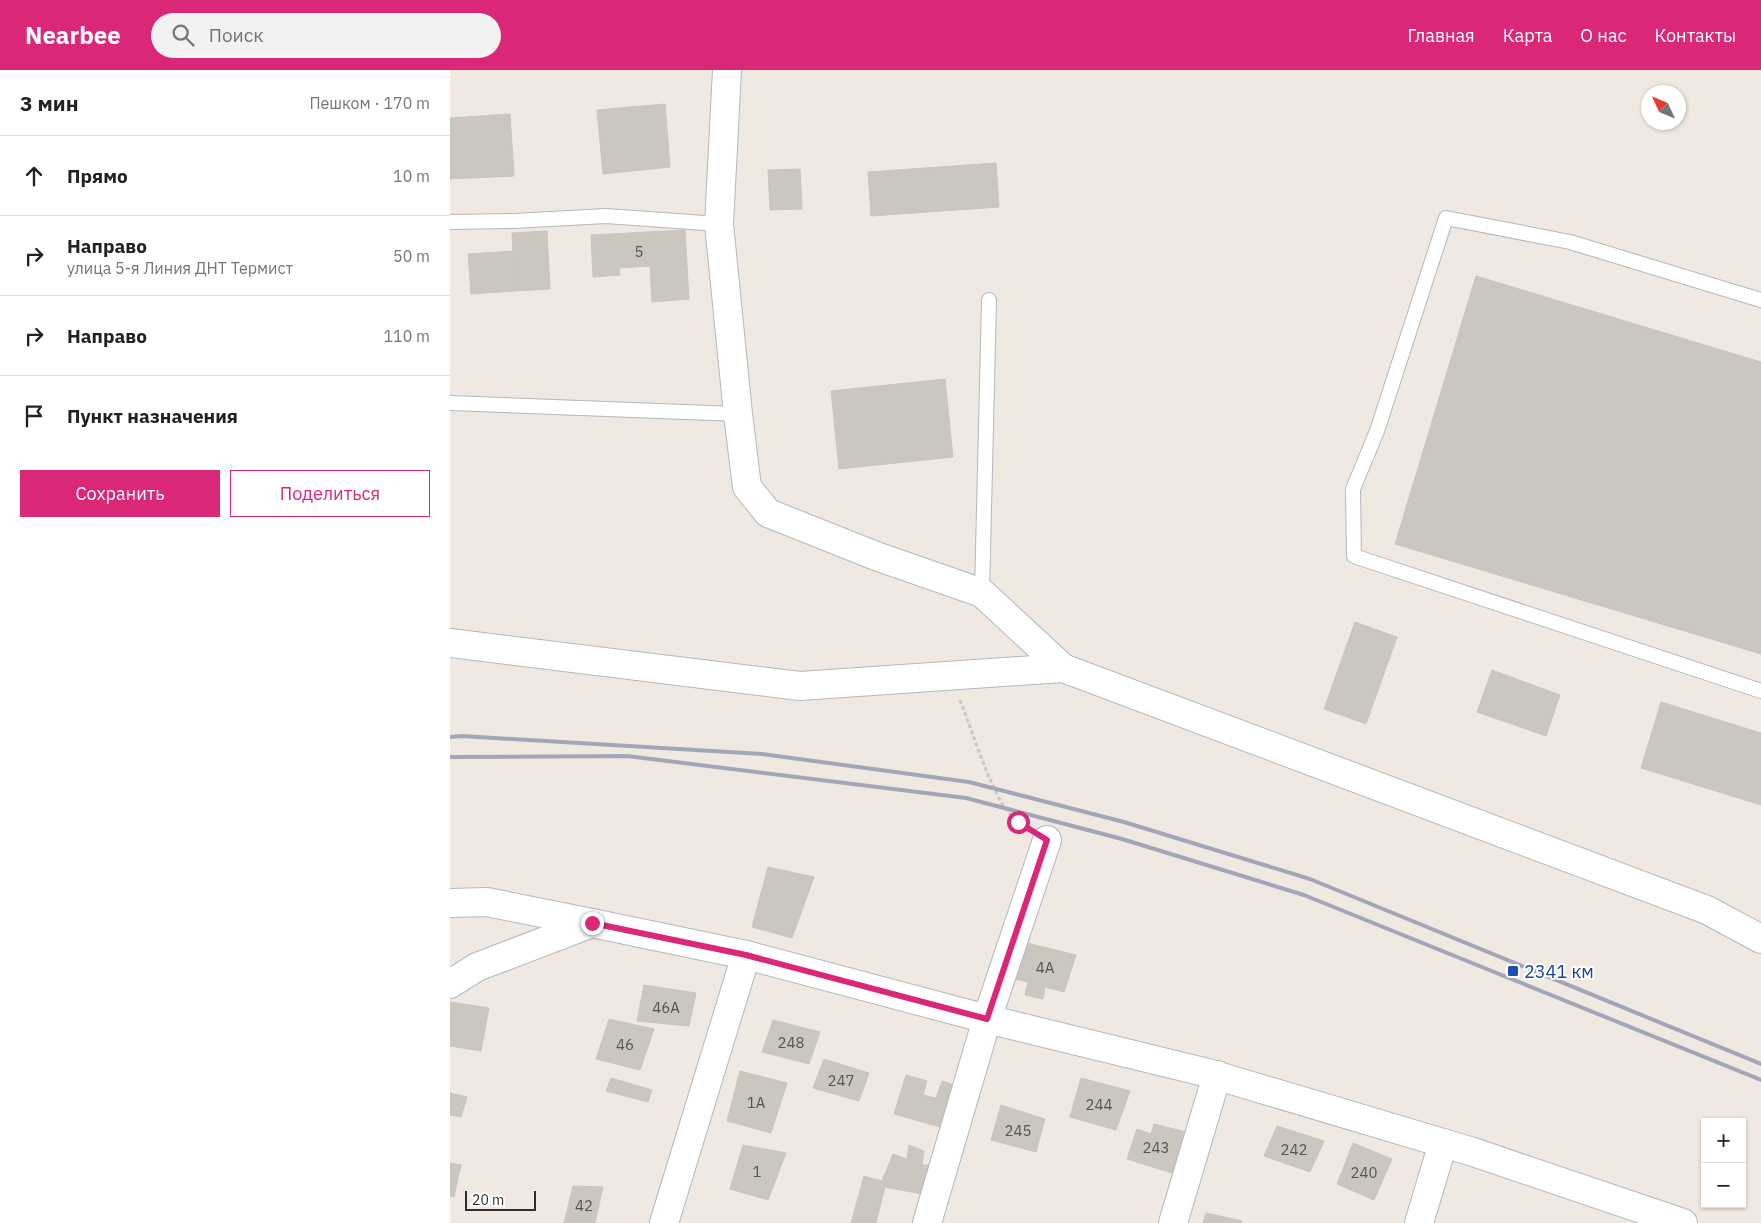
<!DOCTYPE html>
<html lang="ru">
<meta charset="utf-8">
<style>
body{margin:0;font-family:"IBM Plex Sans",sans-serif;background:#f2f2f2;color:#202124}
.controls{position:absolute;right:15px;bottom:15px;display:grid;overflow:hidden;border-radius:0px;box-shadow:0 1px 4px #0004}
.controls button{width:45px;height:45px;display:grid;place-items:center;padding:0;border:0;border-bottom:1px solid #e0e0e0;background:#fff;color:#202124;font:25px sans-serif}
.compass{position:absolute;left:1191px;top:15px;width:45px;height:45px;border-radius:50%;background:#fff;box-shadow:0 1px 4px #0004;rotate:314deg}
.scale{position:absolute;left:15px;bottom:12px;width:71px;box-sizing:border-box;padding-left:5px;border:2px solid #2e2e2e;border-top:0;font-size:14px;line-height:18px;white-space:nowrap;color:#2e2e2e;-webkit-text-stroke:4px #fff;paint-order:stroke}
.stop{position:absolute;width:15px;height:15px;margin:-11px;border:4px solid #db2777;border-radius:50%;background:#fff}
.stop.end{background:#db2777;border-color:#fff;box-shadow:0 1px 5px #0008}
.list{margin:0;padding:0;list-style:none}
h2{display:flex;justify-content:space-between;align-items:center;height:65px;margin:0;padding:0 20px;font-size:21px}
h2 small{font-size:16px;font-weight:400;color:#757577}
.list li{display:grid;grid-template-columns:32px 1fr auto;gap:15px;align-items:center;box-sizing:border-box;height:80px;padding:0 20px;border-top:1px solid #e0e0e0}
.list b{display:block;font-size:19px;white-space:nowrap}
.list p{margin:0;font-size:16px;white-space:nowrap;color:#757577}
.list em{font-size:16px;font-style:normal;color:#757577}
.actions{display:flex;gap:10px;padding:15px 20px}
.actions a{flex:1;padding:11px 0;border:1px solid #db2777;border-radius:0px;text-align:center;font-size:18px;color:#db2777}
.actions .main{background:#db2777;color:#fff}
.icon{flex:none;width:28px;height:28px;fill:none;stroke:currentColor;stroke-width:2;stroke-linecap:round;stroke-linejoin:round}
.map{position:relative;flex:none;width:1311px;height:1153px;overflow:hidden}
header{display:flex;align-items:center;gap:30px;box-sizing:border-box;height:70px;padding:0 25px;background:#db2777;color:#fff}
header strong{font-size:24px}
nav{display:flex;gap:28px;margin-inline-start:auto;font-size:18px}
.search{width:350px;height:45px;background:#f2f2f2;display:flex;align-items:center;gap:12px;box-sizing:border-box;padding:0 18px;border-radius:28px;color:#757577;font-size:19px}
main{display:flex}
aside{flex:1;background:#fff}
.map>svg:first-child{display:block}
</style>
<header>
<strong>Nearbee</strong>
<div class="search"><svg class="icon" aria-label="search" viewBox="0 0 24 24"><circle cx="10" cy="10" r="6"/><path d="M15 15l6 6"/></svg>Поиск</div>
<nav><a>Главная</a><a>Карта</a><a>О нас</a><a>Контакты</a></nav>
</header>
<main>
<aside>
<h2>3 мин<small>Пешком · 170 m</small></h2>
<ul class="list">
<li><svg class="icon" aria-label="ahead" viewBox="0 0 24 24"><path d="M12 20V5M6 11l6-6 6 6"/></svg><div><b>Прямо</b></div><em>10 m</em></li>
<li><svg class="icon" aria-label="right" viewBox="0 0 24 24"><path d="M7 20v-9h11M14 6l5 5-5 5"/></svg><div><b>Направо</b><p>улица 5-я Линия ДНТ Термист</p></div><em>50 m</em></li>
<li><svg class="icon" aria-label="right" viewBox="0 0 24 24"><path d="M7 20v-9h11M14 6l5 5-5 5"/></svg><div><b>Направо</b></div><em>110 m</em></li>
<li><svg class="icon" aria-label="arrive" viewBox="0 0 24 24"><path d="M6 21V4h12l-3 4 3 4H6"/></svg><div><b>Пункт назначения</b></div></li>
</ul>
<div class="actions"><a class="main">Сохранить</a><a>Поделиться</a></div>
</aside>
<div class="map">
<svg width="1311" height="1153" viewBox="0 0 1311 1153">
<rect width="100%" height="100%" fill="#efe9e1"/>
<g fill="#cbc7bf" stroke="#cbc5ba">
<path d="M215 34 220 97 153 104 147 40Z"/>
<path d="M60 44 64 106 0 109V48Z"/>
<path d="M546 93 549 137 421 146 418 102Z"/>
<path d="M350 99 352 139 320 140 318 100Z"/>
<path d="M235 160 239 229 202 232 200 196 169 198 170 205 143 207 141 165Z"/>
<path d="M97 161 100 219 65 221 62 163Z"/>
<path d="M63 181 65 221 21 224 18 184Z"/>
<path d="M1026 206 1311 292V584L945 474Z"/>
<path d="M495 309 503 387 389 399 381 321Z"/>
<path d="M905 552 947 567 916 654 874 639Z"/>
<path d="M1042 600 1110 625 1096 666 1027 642Z"/>
<path d="M1211 632 1311 663V735L1191 698Z"/>
<path d="M318 797 364 807 342 868 302 857Z"/>
<path d="M573 872 626 885 614 922 595 917 593 929 575 925 578 912 565 909Z"/>
<path d="M194 915 246 923 239 956 187 951Z"/>
<path d="M0 932 39 938 31 981 0 976Z"/>
<path d="M159 949 204 959 190 1000 146 989Z"/>
<path d="M323 950 370 962 359 994 312 982Z"/>
<path d="M374 989 419 1003 409 1031 363 1018Z"/>
<path d="M290 1001 337 1013 321 1063 277 1051Z"/>
<path d="M456 1005 477 1011 473 1025 486 1028 492 1011 504 1015 490 1057 444 1044Z"/>
<path d="M161 1008 202 1020 198 1032 156 1021Z"/>
<path d="M631 1008 680 1021 666 1060 620 1047Z"/>
<path d="M0 1023 17 1027 11 1047 0 1045Z"/>
<path d="M551 1035 595 1049 586 1082 541 1070Z"/>
<path d="M704 1054 736 1062 722 1103 677 1089 687 1059 701 1064Z"/>
<path d="M827 1056 874 1071 860 1102 814 1086Z"/>
<path d="M903 1073 942 1089 924 1130 887 1114Z"/>
<path d="M293 1075 336 1083 318 1130 280 1119Z"/>
<path d="M459 1075 474 1081 472 1095H481L472 1124 435 1117 426 1153H401L414 1106 432 1111 443 1084 457 1089Z"/>
<path d="M0 1093 11 1095 4 1127 0 1126Z"/>
<path d="M123 1116 153 1117 145 1153H114Z"/>
<path d="M756 1143 792 1151 791 1153H753Z"/>
</g>
<g fill="none" stroke-linecap="round" stroke-linejoin="round">
<g stroke="#b4b7c1" stroke-width="16">
<g id="lane">
<path d="M0 152 63 151 156 146 269 154"/>
<path d="M1311 230 1120 172 996 148 927 361 903 419 904 486 1311 621"/>
<path d="M0 333 288 344"/>
<path d="M532 523 539 230"/>
</g>
</g>
<g stroke="#b4b7c1" stroke-width="30">
<g id="street">
<path d="M277 0 269 154 288 344 297 417 318 443 426 486 532 523 613 598"/>
<path d="M0 833 37 832 142 853 27 897 0 914"/>
<path d="M142 853 296 885 537 949 758 1003 1023 1082 1233 1153"/>
<path d="M214 1153 296 885"/>
<path d="M477 1153 537 949 597 770"/>
<path d="M723 1153 767 1005"/>
<path d="M969 1153 993 1073"/>
</g>
</g>
<g stroke="#b4b7c1" stroke-width="30">
<path id="secondary" d="M0 573 350 616 613 598 1257 840 1311 869"/>
</g>
<path stroke="#c9c9c9" stroke-width="3" stroke-dasharray="4 2.5" stroke-linecap="butt" d="M510 630C523 663 536 707 554 737 560 745 568 752 577 757"/>
<use href="#lane" stroke="#fff" stroke-width="14"/>
<use href="#street" stroke="#fff" stroke-width="28"/>
<use href="#secondary" stroke="#fff" stroke-width="28"/>
<g stroke="#a3a6b8" stroke-width="4">
<path d="M0 667 12 666 312 684 519 712 674 752 860 809 1311 994"/>
<path d="M0 687 177 686 516 728 672 769 854 825 1311 1010"/>
</g>
</g>
<g fill="none" stroke-linecap="round" stroke-linejoin="round">
<path stroke="#db2777" stroke-width="6" d="M142 853 296 885 537 949 597 770 568 752"/>
</g>
<rect fill="#1a4fb4" stroke="#fff" stroke-width="2" x="1057" y="895" width="12" height="12" rx="2.5"/>
<g text-anchor="middle" dominant-baseline="central" stroke-width="4" stroke-linejoin="round" paint-order="stroke">
<g font-size="15" fill="#555452">
<text x="189" y="181">5</text>
<text x="595" y="897">4А</text>
<text x="216" y="937">46А</text>
<text x="341" y="972">248</text>
<text x="175" y="974">46</text>
<text x="391" y="1010">247</text>
<text x="306" y="1032">1А</text>
<text x="649" y="1034">244</text>
<text x="568" y="1060">245</text>
<text x="706" y="1077">243</text>
<text x="844" y="1079">242</text>
<text x="307" y="1101">1</text>
<text x="914" y="1102">240</text>
<text x="134" y="1135">42</text>
</g>
<g font-size="18" fill="#164399" stroke="#fff" text-anchor="start">
<text x="1074" y="901">2341 км</text>
</g>
</g>
</svg>
<div class="controls">
<button>+</button>
<button>−</button>
</div>
<svg class="compass" viewBox="-18 -18 36 36"><path d="M0-13l5 13h-10z" fill="#e53935"/><path d="M0 13l5-13h-10z" fill="#757577"/></svg>
<div class="scale">20 m</div>
<div class="stop" style="left:568px;top:752px"></div>
<div class="stop end" style="left:142px;top:853px"></div>
</div>
</main>
